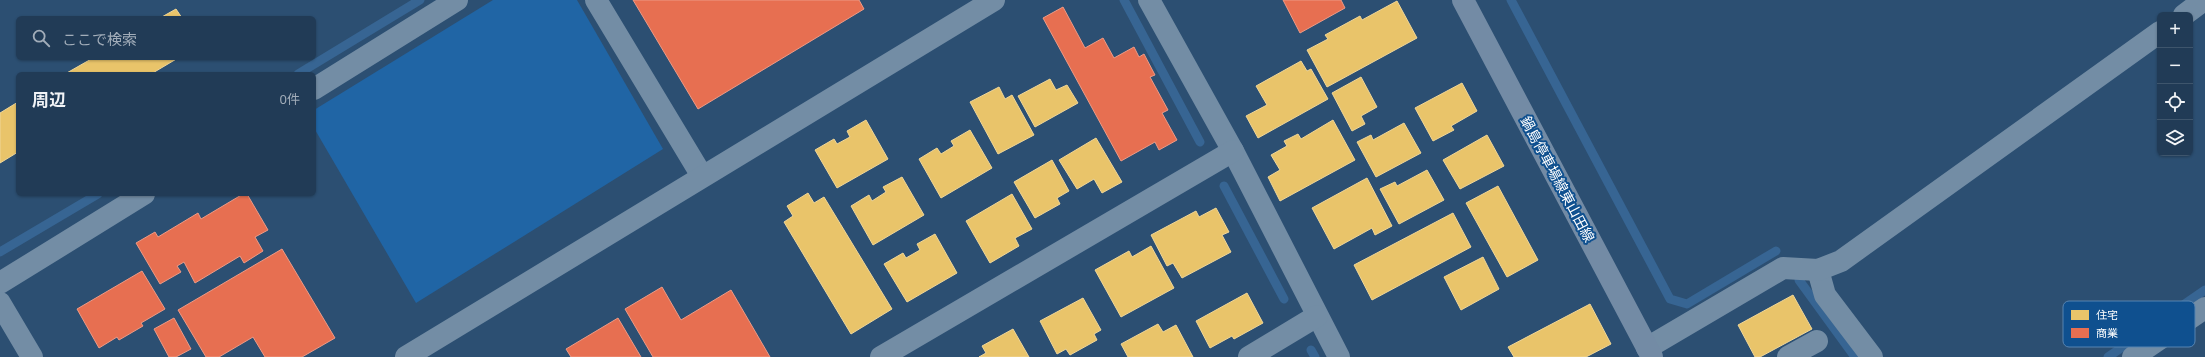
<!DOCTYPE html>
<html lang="ja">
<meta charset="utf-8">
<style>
body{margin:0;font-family:"Noto Sans","Noto Sans JP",sans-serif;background:#29425c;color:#f1f3f6}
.controls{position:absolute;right:12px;top:12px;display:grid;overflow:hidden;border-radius:6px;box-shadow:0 1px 3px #0004}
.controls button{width:36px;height:36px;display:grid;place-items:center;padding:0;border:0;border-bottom:1px solid #3e556c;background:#213b56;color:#f1f3f6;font:20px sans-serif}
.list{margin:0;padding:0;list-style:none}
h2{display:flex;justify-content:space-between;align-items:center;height:52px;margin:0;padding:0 16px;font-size:17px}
h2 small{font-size:13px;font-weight:400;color:#a2adb9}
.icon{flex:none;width:22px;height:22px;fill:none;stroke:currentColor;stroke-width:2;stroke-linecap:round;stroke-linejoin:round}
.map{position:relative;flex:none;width:2205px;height:357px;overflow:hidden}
.search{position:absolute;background:#213b56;box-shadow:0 1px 3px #0004;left:16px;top:16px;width:300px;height:44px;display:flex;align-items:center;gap:10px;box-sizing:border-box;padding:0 14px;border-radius:6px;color:#a2adb9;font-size:15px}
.panel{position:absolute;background:#213b56;box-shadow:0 1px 3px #0004;left:16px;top:72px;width:300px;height:124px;border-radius:6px}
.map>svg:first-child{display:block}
</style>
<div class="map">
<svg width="2205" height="357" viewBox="0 0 2205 357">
<rect width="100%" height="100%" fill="#2c4f72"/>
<path fill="#2065a5" d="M493 0H577L663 149 416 303 314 128V110Z"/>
<g fill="#e9c46a" stroke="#f0d697">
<path d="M1397 1 1417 38 1327 87 1307 50 1328 39 1325 35 1360 16 1362 20Z"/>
<path d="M176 9 182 18H160Z"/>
<path d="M93 58H178L151 74H65Z"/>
<path d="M1301 61 1307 71 1311 69 1328 99 1258 138 1246 116 1267 105 1256 86Z"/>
<path d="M1361 77 1377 107 1361 116 1365 124 1352 131 1332 93Z"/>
<path d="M1050 79 1056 90 1067 85 1078 103 1035 127 1018 96Z"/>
<path d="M1462 83 1477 111 1451 126 1454 130 1433 141 1415 108Z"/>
<path d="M999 87 1005 99 1012 95 1034 135 998 154 970 102Z"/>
<path d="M18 102V152L0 163V113Z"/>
<path d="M866 120 888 159 837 188 815 150 834 139 837 144 850 137 847 131Z"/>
<path d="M1333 120 1355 160 1280 201 1268 177 1280 170 1271 155 1287 146 1284 141 1298 134 1301 139Z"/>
<path d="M1404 123 1421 153 1376 177 1357 142 1371 135 1373 140Z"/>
<path d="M970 130 992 168 941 198 919 159 937 148 941 154 954 146 951 141Z"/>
<path d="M1487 135 1504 166 1460 189 1443 160Z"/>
<path d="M1096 138 1122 182 1102 193 1094 179 1077 189 1059 160Z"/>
<path d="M1052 160 1069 191 1057 198 1060 204 1035 218 1014 182Z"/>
<path d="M1427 170 1444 200 1399 224 1380 189 1395 182 1397 186Z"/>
<path d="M902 177 924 215 873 245 851 206 869 195 872 201 886 192 883 187Z"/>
<path d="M1367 178 1392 226 1375 235 1372 228 1334 249 1312 208Z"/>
<path d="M1498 186 1538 260 1507 277 1466 203Z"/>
<path d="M808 193 814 203 824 197 892 309 851 334 784 222 793 216 787 206Z"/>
<path d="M1012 194 1032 229 1015 238 1019 246 990 263 966 221Z"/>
<path d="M1216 208 1229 232 1222 235 1231 252 1182 278 1173 263 1167 266 1151 235 1196 211 1199 217Z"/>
<path d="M1453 213 1471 247 1372 300 1354 265Z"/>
<path d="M935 234 957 273 907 302 884 264 903 253 906 258 920 250 917 244Z"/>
<path d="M1151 246 1174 288 1121 317 1095 270 1129 251 1132 257Z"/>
<path d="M1483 257 1499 289 1461 310 1444 277Z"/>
<path d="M1247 293 1263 323 1234 339 1232 336 1210 348 1196 321Z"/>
<path d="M1793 295 1812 329 1760 357H1755L1738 325Z"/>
<path d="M1083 298 1101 330 1094 334 1097 340 1070 355 1066 349 1057 354 1040 321Z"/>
<path d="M1590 304 1611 344 1586 357H1514L1508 347Z"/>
<path d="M1158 324 1163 332 1176 325 1193 357H1128L1121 344Z"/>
<path d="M1013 329 1029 357H979L986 353 982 346Z"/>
</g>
<g fill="#e76f51" stroke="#ee9a85">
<path d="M633 0H859L864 9 698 109Z"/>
<path d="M1283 0H1341L1345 8 1300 33Z"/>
<path d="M1063 7 1085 48 1103 38 1114 58 1134 47 1139 57 1144 54 1155 75 1150 77 1168 110 1162 113 1177 140 1159 150 1155 142 1121 161 1043 18Z"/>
<path d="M243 194H247L268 230 255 237 263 251 244 263 240 256 195 283 184 262 177 266 181 272 160 284 136 243 155 232 158 237 198 213 201 219Z"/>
<path d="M282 249 335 338 302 357H265L253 337 219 357H206L178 310Z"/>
<path d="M142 271 165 309 141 323 143 326 119 340 117 337 99 348 77 309Z"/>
<path d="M662 287 681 320 731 290 770 357H653L625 309Z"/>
<path d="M174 318 191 349 176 357H169L154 329Z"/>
<path d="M618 318 641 357H571L566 349Z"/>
</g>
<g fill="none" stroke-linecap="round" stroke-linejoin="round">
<g stroke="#376593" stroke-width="9">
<path d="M1124 0 1200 142"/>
<path d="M1511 0 1670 299 1687 304 1776 251"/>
<path d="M298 74 420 0"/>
<path d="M1224 186 1284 299"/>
<path d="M0 252 98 194"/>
<path d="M1799 280 1855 357"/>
<path d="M1311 350 1315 357"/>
<path d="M2108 357 2205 290"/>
</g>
<g stroke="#738da5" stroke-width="22">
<path d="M596 0 702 176"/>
<path d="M1149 0 1233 151 1339 357"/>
<path d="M2184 15 2204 0"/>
<path d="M314 89 457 0"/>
<path d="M1818 270 1825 295 1872 357"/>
<path d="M0 283 144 194"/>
<path d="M0 303 32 357"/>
<path d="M1647 348 1783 268 1818 270 1841 261 2160 32"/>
<path d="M406 357 994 0"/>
<path d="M881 357 1233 151"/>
<path d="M1249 357 1317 316"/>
<path d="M1788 357 1817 341"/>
<path d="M2133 357 2205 308"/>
</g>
<path stroke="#738ba5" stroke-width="22" d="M1463 0 1652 357"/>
</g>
<g text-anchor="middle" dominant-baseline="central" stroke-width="4" stroke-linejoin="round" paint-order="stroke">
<g font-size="14" fill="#fff" stroke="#0f508f">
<text transform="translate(1558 179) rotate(62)">鍋島停車場線東山田線</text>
</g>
</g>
<rect x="2063" y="301" width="132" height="46" rx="6" fill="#0f508f" stroke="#5784b1" stroke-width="1"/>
<rect x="2071" y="310" width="18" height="10" fill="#e9c46a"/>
<rect x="2071" y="328" width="18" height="10" fill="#e76f51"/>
<g font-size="11" fill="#fff">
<text x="2096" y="319">住宅</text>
<text x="2096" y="337">商業</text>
</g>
</svg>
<div class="controls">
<button>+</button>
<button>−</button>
<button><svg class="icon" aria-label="locate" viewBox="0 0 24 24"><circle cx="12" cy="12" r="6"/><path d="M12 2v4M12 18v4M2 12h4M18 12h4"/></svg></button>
<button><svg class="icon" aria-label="layers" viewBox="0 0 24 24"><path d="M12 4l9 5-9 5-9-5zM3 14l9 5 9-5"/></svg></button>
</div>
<div class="search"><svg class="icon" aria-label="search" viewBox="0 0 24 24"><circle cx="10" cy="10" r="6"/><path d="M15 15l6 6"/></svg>ここで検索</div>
<section class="panel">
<h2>周辺<small>0件</small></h2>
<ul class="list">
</ul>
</section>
</div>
